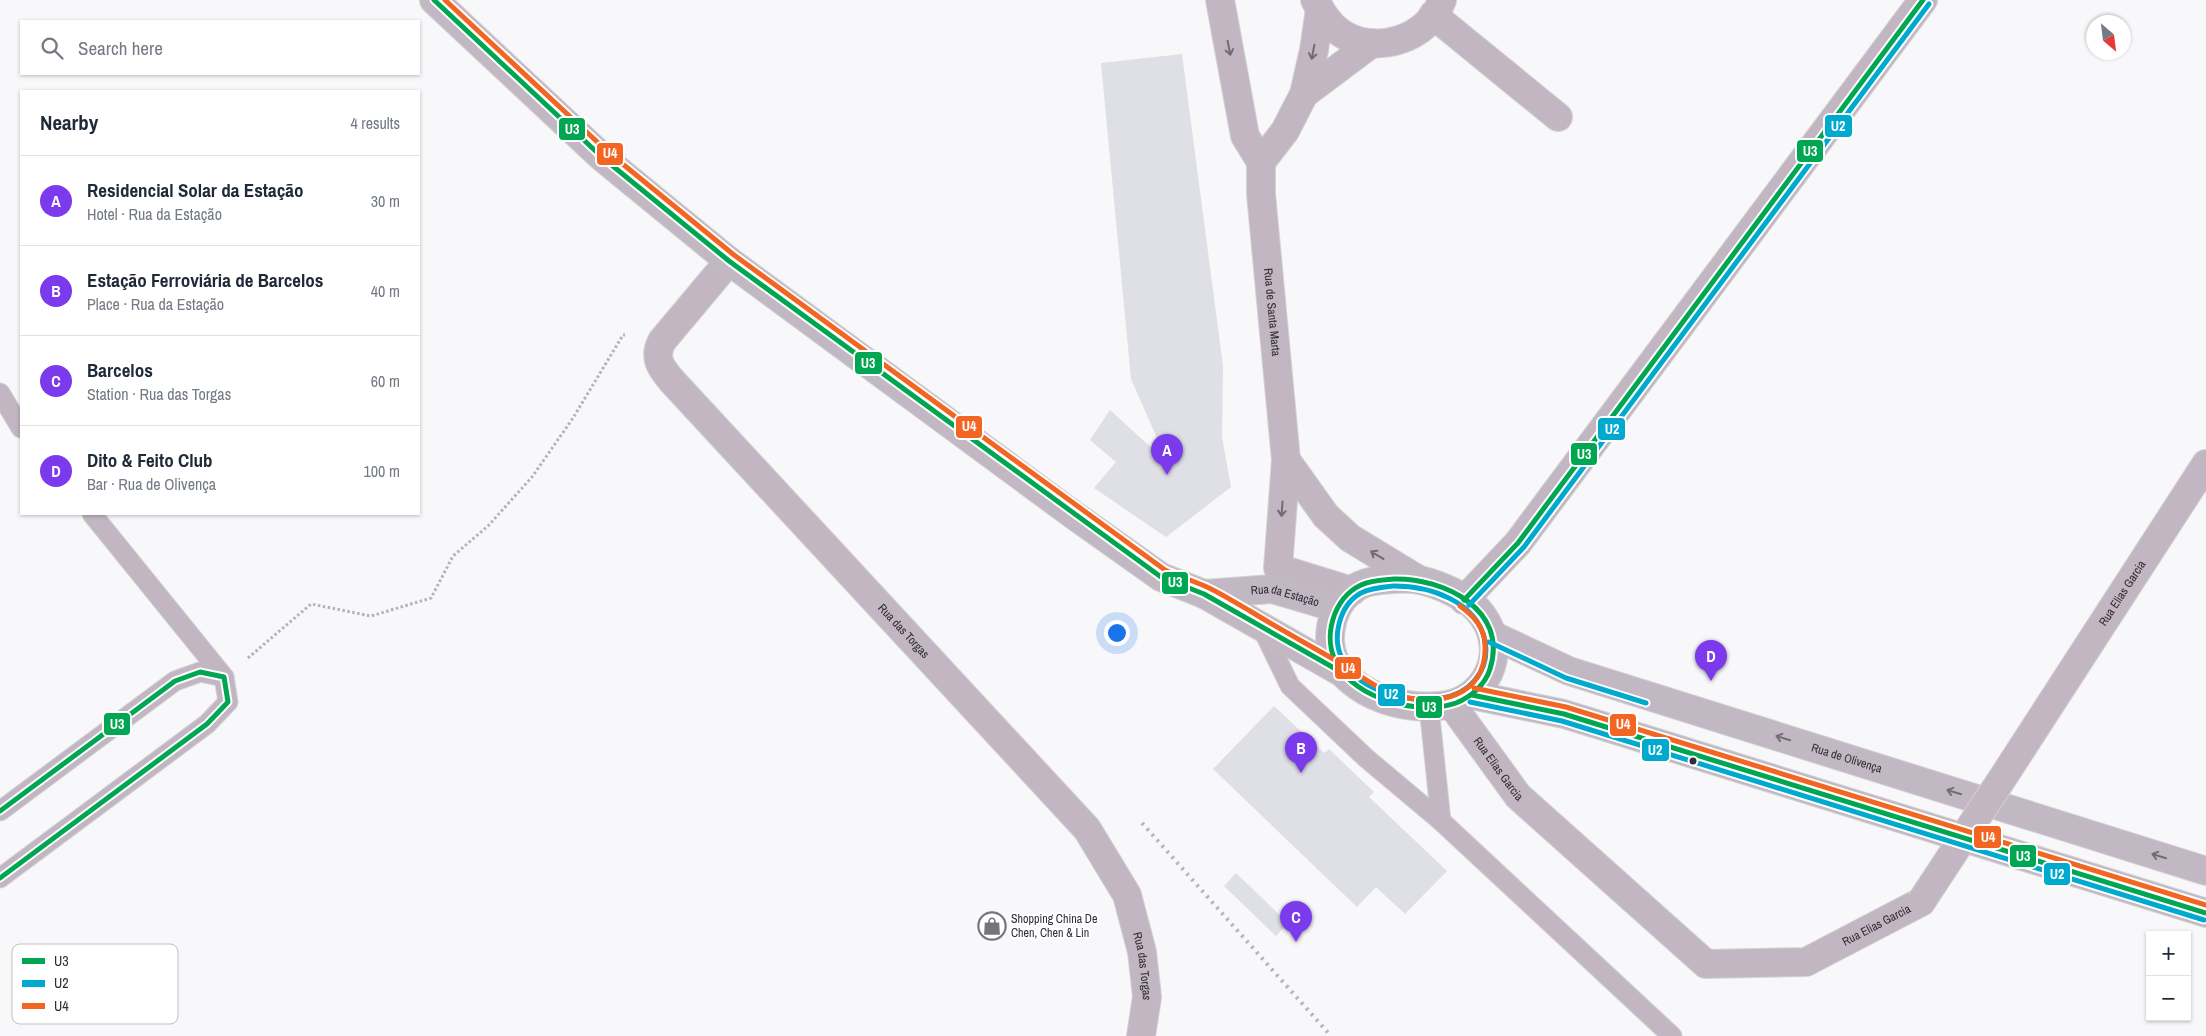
<!DOCTYPE html>
<meta charset="utf-8">
<style>
body{margin:0;font-family:"Archivo Narrow",sans-serif;background:#f2f2f3;color:#1f2937}
.controls{position:absolute;right:15px;bottom:15px;display:grid;overflow:hidden;border-radius:0px;box-shadow:0 1px 4px #0004}
.controls button{width:45px;height:45px;display:grid;place-items:center;padding:0;border:0;border-bottom:1px solid #e0e1e3;background:#fff;color:#1f2937;font:25px sans-serif}
.compass{position:absolute;left:2086px;top:15px;width:45px;height:45px;border-radius:50%;background:#fff;box-shadow:0 1px 4px #0004;rotate:152deg}
.you{position:absolute;left:1116px;top:632px;width:18px;height:18px;margin:-12px;border:4px solid #fff;border-radius:50%;background:#1a73e8;box-shadow:0 0 0 8px #1a73e833}
.badge{display:grid;place-items:center;width:32px;height:32px;border-radius:50%;background:#7c3aed;color:#fff;font-size:16px;font-weight:700}
.pin{position:absolute;translate:-50% -41px;filter:drop-shadow(0 1px 2px #0008)}
.pin::after{content:'';position:absolute;top:26px;width:18px;height:15px;background:inherit;clip-path:polygon(0 0,100% 0,50% 100%)}
.list{margin:0;padding:0;list-style:none}
h2{display:flex;justify-content:space-between;align-items:center;height:65px;margin:0;padding:0 20px;font-size:21px}
h2 small{font-size:16px;font-weight:400;color:#747a83}
.list li{display:grid;grid-template-columns:32px 1fr auto;gap:15px;align-items:center;box-sizing:border-box;height:90px;padding:0 20px;border-top:1px solid #e0e1e3}
.list b{display:block;font-size:19px;white-space:nowrap}
.list p{margin:0;font-size:16px;white-space:nowrap;color:#747a83}
.list em{font-size:16px;font-style:normal;color:#747a83}
.icon{flex:none;width:28px;height:28px;fill:none;stroke:currentColor;stroke-width:2;stroke-linecap:round;stroke-linejoin:round}
.map{position:relative;flex:none;width:2206px;height:1036px;overflow:hidden}
.search{position:absolute;background:#fff;box-shadow:0 1px 4px #0004;left:20px;top:20px;width:400px;height:55px;display:flex;align-items:center;gap:12px;box-sizing:border-box;padding:0 18px;border-radius:0px;color:#747a83;font-size:19px}
.panel{position:absolute;background:#fff;box-shadow:0 1px 4px #0004;left:20px;top:90px;width:400px;height:425px;border-radius:0px}
.map>svg:first-child{display:block}
</style>
<div class="map">
<svg width="2206" height="1036" viewBox="0 0 2206 1036">
<rect width="100%" height="100%" fill="#f8f7fa"/>
<g fill="#dee0e6">
<path d="M1182 54 1223 366 1222 437 1231 487 1166 537 1094 488 1116 462 1090 440 1110 410 1168 463 1131 379 1101 63Z"/>
<path d="M1274 706 1324 753 1329 749 1374 792 1369 797 1447 871 1405 914 1376 887 1357 907 1213 769Z"/>
<path d="M1236 873 1288 923 1276 936 1224 886Z"/>
</g>
<g fill="none" stroke-linecap="round" stroke-linejoin="round">
<g stroke="#d4d3d6" stroke-width="21">
<g id="service">
<path d="M0 393 21 428"/>
<path d="M1261 626 1290 686 1366 758 1441 821 1429 707"/>
<path d="M0 811 175 681 200 672 224 677"/>
<path d="M1441 821 1672 1036"/>
<path d="M0 878 207 724 228 702 224 677 92 514"/>
</g>
</g>
<g stroke="#d4d3d6" stroke-width="30">
<g id="minor">
<path d="M1220 0 1245 136 1261 162"/>
<path d="M1315 0C1322 13 1329 25 1341 33 1375 56 1429 39 1442 0"/>
<path id="s1" d="M1320 9 1314 50 1304 94 1285 131 1261 162V194L1286 460 1278 568 1352 591"/>
<path d="M1433 15 1558 117"/>
<path d="M1304 94 1372 43"/>
<path id="s2" d="M729 261 662 341C653 358 661 368 672 381L1087 829 1127 895 1142 952 1147 997 1141 1036"/>
<path d="M1286 460 1326 516 1350 538 1419 580"/>
<path id="s3" d="M1452 705 1518 796 1706 964 1806 962 1921 902"/>
<path id="s4" d="M2000 782 2206 464"/>
</g>
</g>
<g stroke="#d4d3d6" stroke-width="30">
<path id="tertiary" d="M1464 600 1518 543 1923 0"/>
</g>
<g stroke="#d4d3d6" stroke-width="30">
<g id="primary">
<path d="M434 0 603 158 729 261 1075 516 1161 577 1204 594 1341 672"/>
<path d="M1394 579C1402 579 1412 578 1420 580 1441 585 1469 597 1482 615 1510 653 1485 703 1439 706 1405 709 1367 699 1343 673 1322 650 1328 610 1351 591 1363 581 1379 580 1394 579Z"/>
<path id="s5" d="M1204 594 1272 589 1337 608"/>
<path id="s6" d="M1492 635 1569 671 2206 871"/>
<path d="M1472 695 1564 714 2206 913"/>
</g>
</g>
<path stroke="#b8b0b9" stroke-width="3" stroke-dasharray="2.5 2.5" stroke-linecap="butt" d="M248 658 311 604 371 616 431 598 453 556 488 526 532 477 573 418 623 335H625"/>
<use href="#service" stroke="#c1b6c1" stroke-width="19"/>
<use href="#minor" stroke="#c1b6c1" stroke-width="28"/>
<use href="#tertiary" stroke="#c1b6c1" stroke-width="28"/>
<use href="#primary" stroke="#c2b8c3" stroke-width="28"/>
<path stroke="#bab4ba" stroke-width="4" stroke-dasharray="2.5 5" stroke-linecap="butt" d="M1142 823 1331 1036"/>
<g stroke="#d4d3d6" stroke-width="30" stroke-linecap="butt">
<path id="minor-bridge" d="M1921 902 2000 782"/>
</g>
<use href="#minor-bridge" stroke="#c1b6c1" stroke-width="28"/>
<g stroke="#fff" stroke-width="9">
<g id="bus-1">
<path d="M434 0 603 158 729 261 1161 577 1204 594 1341 672"/>
<path d="M1394 579C1443 578 1509 609 1490 669 1485 685 1471 697 1456 703 1419 716 1356 699 1337 664 1322 638 1333 598 1361 585 1371 580 1383 580 1394 579Z"/>
<path d="M1464 600 1518 543 1923 0"/>
<path d="M1472 695 1564 714 2206 913"/>
<path d="M0 811 175 681 200 672 224 677 228 702 207 724 0 878"/>
</g>
</g>
<g stroke="#fff" stroke-width="9">
<g id="bus-2">
<path d="M1394 586C1430 586 1476 601 1485 640 1487 651 1486 663 1480 673 1474 683 1464 692 1451 696 1417 706 1361 694 1343 660 1331 639 1339 605 1361 593 1371 588 1383 587 1394 586Z"/>
<path d="M1469 605 1524 547 1929 4"/>
<path d="M1489 642 1566 678 1646 703"/>
<path d="M1470 702 1562 721 2204 920"/>
</g>
</g>
<g stroke="#fff" stroke-width="9">
<g id="bus-3">
<path d="M445 0 608 152 734 255 1165 570C1179 576 1193 581 1207 587 1222 594 1236 603 1250 611 1278 628 1307 644 1335 660 1356 672 1374 688 1397 695 1437 708 1487 696 1485 646 1485 628 1474 616 1460 606"/>
<path d="M1474 688 1566 707 2206 905"/>
</g>
</g>
<use href="#bus-1" stroke="#00a651" stroke-width="5"/>
<use href="#bus-2" stroke="#00a9ce" stroke-width="5"/>
<use href="#bus-3" stroke="#f26522" stroke-width="5"/>
</g>
<defs><path id="oneway-shaft" d="M-6 0H5M1.5-3L5.5 0L1.5 3" fill="none" stroke-width="1.6" stroke-linecap="round" stroke-linejoin="round" transform="scale(1.25)"/></defs>
<g stroke="#716b75">
<use href="#oneway-shaft" transform="translate(1229 48) rotate(79)"/>
<use href="#oneway-shaft" transform="translate(1313 52) rotate(101)"/>
<use href="#oneway-shaft" transform="translate(1282 509) rotate(94)"/>
<use href="#oneway-shaft" transform="translate(1377 555) rotate(-149)"/>
</g>
<g stroke="#716c76">
<use href="#oneway-shaft" transform="translate(1783 738) rotate(-163)"/>
<use href="#oneway-shaft" transform="translate(1954 792) rotate(-163)"/>
<use href="#oneway-shaft" transform="translate(2159 856) rotate(-163)"/>
</g>
<defs>
<g id="shop-ring" transform="scale(1.4375)"><circle r="9.5" fill="#fff" stroke="#75747b" stroke-width="1.5"/><path d="M-5-2.5h2.3a2.7 3.5 0 0 1 5.4 0H5L5.5 6h-11ZM-1.5-2.5h3a1.5 2.3 0 0 0-3 0Z" fill="#75747b"/></g>
</defs>
<g fill-rule="evenodd">
<use href="#shop-ring" x="992" y="926"/>
</g>
<circle fill="#2f2d37" stroke="#fff" stroke-width="2" cx="1693" cy="761" r="4.5"/>
<g text-anchor="middle" dominant-baseline="central" stroke-width="4.5" stroke-linejoin="round" paint-order="stroke">
<g font-size="12" fill="#2f2d37" stroke="#fff">
<text stroke="none"><textPath href="#s1" startOffset="318">Rua de Santa Marta</textPath></text>
<text stroke="none"><textPath href="#s4" startOffset="225">Rua Elias Garcia</textPath></text>
<text stroke="none"><textPath href="#s5" startOffset="82">Rua da Estação</textPath></text>
<text stroke="none"><textPath href="#s2" startOffset="490">Rua das Torgas</textPath></text>
<text stroke="none"><textPath href="#s6" startOffset="376">Rua de Olivença</textPath></text>
<text stroke="none"><textPath href="#s3" startOffset="79">Rua Elias Garcia</textPath></text>
<text stroke="none"><textPath href="#s3" startOffset="544">Rua Elias Garcia</textPath></text>
<text stroke="none"><textPath href="#s2" startOffset="910">Rua das Torgas</textPath></text>
</g>
<g font-size="12" fill="#2f2d37" stroke="#fff" text-anchor="start">
<text x="1011" y="919">Shopping China De<tspan x="1011" dy="14">Chen, Chen &amp; Lin</tspan></text>
</g>
</g>
<rect x="12" y="944" width="166" height="80" rx="8" fill="#fff" stroke="#c1c0c3" stroke-width="1"/>
<rect x="22" y="958" width="23" height="6" fill="#00a651"/>
<rect x="22" y="980" width="23" height="7" fill="#00a9ce"/>
<rect x="22" y="1003" width="23" height="6" fill="#f26522"/>
<g font-size="14" fill="#2f2d37">
<text x="54" y="966">U3</text>
<text x="54" y="988">U2</text>
<text x="54" y="1011">U4</text>
</g>
<g stroke="#fff" stroke-width="2">
<rect x="1824" y="114" width="29" height="24" rx="5" fill="#00a9ce"/>
<rect x="558" y="117" width="28" height="24" rx="5" fill="#00a651"/>
<rect x="1796" y="139" width="28" height="24" rx="5" fill="#00a651"/>
<rect x="596" y="142" width="28" height="24" rx="5" fill="#f26522"/>
<rect x="854" y="351" width="29" height="24" rx="5" fill="#00a651"/>
<rect x="955" y="415" width="28" height="24" rx="5" fill="#f26522"/>
<rect x="1597" y="417" width="29" height="24" rx="5" fill="#00a9ce"/>
<rect x="1570" y="442" width="28" height="24" rx="5" fill="#00a651"/>
<rect x="1161" y="571" width="28" height="24" rx="5" fill="#00a651"/>
<rect x="1334" y="656" width="28" height="24" rx="5" fill="#f26522"/>
<rect x="1377" y="683" width="29" height="24" rx="5" fill="#00a9ce"/>
<rect x="1415" y="695" width="28" height="24" rx="5" fill="#00a651"/>
<rect x="103" y="712" width="28" height="24" rx="5" fill="#00a651"/>
<rect x="1609" y="713" width="28" height="24" rx="5" fill="#f26522"/>
<rect x="1641" y="738" width="29" height="24" rx="5" fill="#00a9ce"/>
<rect x="1973" y="825" width="29" height="24" rx="5" fill="#f26522"/>
<rect x="2009" y="844" width="28" height="24" rx="5" fill="#00a651"/>
<rect x="2043" y="862" width="28" height="24" rx="5" fill="#00a9ce"/>
</g>
<g font-size="14" text-anchor="middle" font-weight="bold" fill="#fff">
<text x="1838" y="131">U2</text>
<text x="572" y="134">U3</text>
<text x="1810" y="156">U3</text>
<text x="610" y="158">U4</text>
<text x="868" y="368">U3</text>
<text x="969" y="431">U4</text>
<text x="1612" y="434">U2</text>
<text x="1584" y="459">U3</text>
<text x="1175" y="587">U3</text>
<text x="1348" y="673">U4</text>
<text x="1391" y="699">U2</text>
<text x="1429" y="712">U3</text>
<text x="117" y="729">U3</text>
<text x="1623" y="729">U4</text>
<text x="1655" y="755">U2</text>
<text x="1988" y="842">U4</text>
<text x="2023" y="861">U3</text>
<text x="2057" y="879">U2</text>
</g>
</svg>
<div class="controls">
<button>+</button>
<button>−</button>
</div>
<svg class="compass" viewBox="-18 -18 36 36"><path d="M0-13l5 13h-10z" fill="#e53935"/><path d="M0 13l5-13h-10z" fill="#747a83"/></svg>
<div class="you"></div>
<div class="pin badge" style="left:1167px;top:475px">A</div>
<div class="pin badge" style="left:1301px;top:773px">B</div>
<div class="pin badge" style="left:1296px;top:942px">C</div>
<div class="pin badge" style="left:1711px;top:681px">D</div>
<div class="search"><svg class="icon" aria-label="search" viewBox="0 0 24 24"><circle cx="10" cy="10" r="6"/><path d="M15 15l6 6"/></svg>Search here</div>
<section class="panel">
<h2>Nearby<small>4 results</small></h2>
<ul class="list">
<li><span class="badge">A</span><div><b>Residencial Solar da Estação</b><p>Hotel · Rua da Estação</p></div><em>30 m</em></li>
<li><span class="badge">B</span><div><b>Estação Ferroviária de Barcelos</b><p>Place · Rua da Estação</p></div><em>40 m</em></li>
<li><span class="badge">C</span><div><b>Barcelos</b><p>Station · Rua das Torgas</p></div><em>60 m</em></li>
<li><span class="badge">D</span><div><b>Dito &amp; Feito Club</b><p>Bar · Rua de Olivença</p></div><em>100 m</em></li>
</ul>
</section>
</div>
